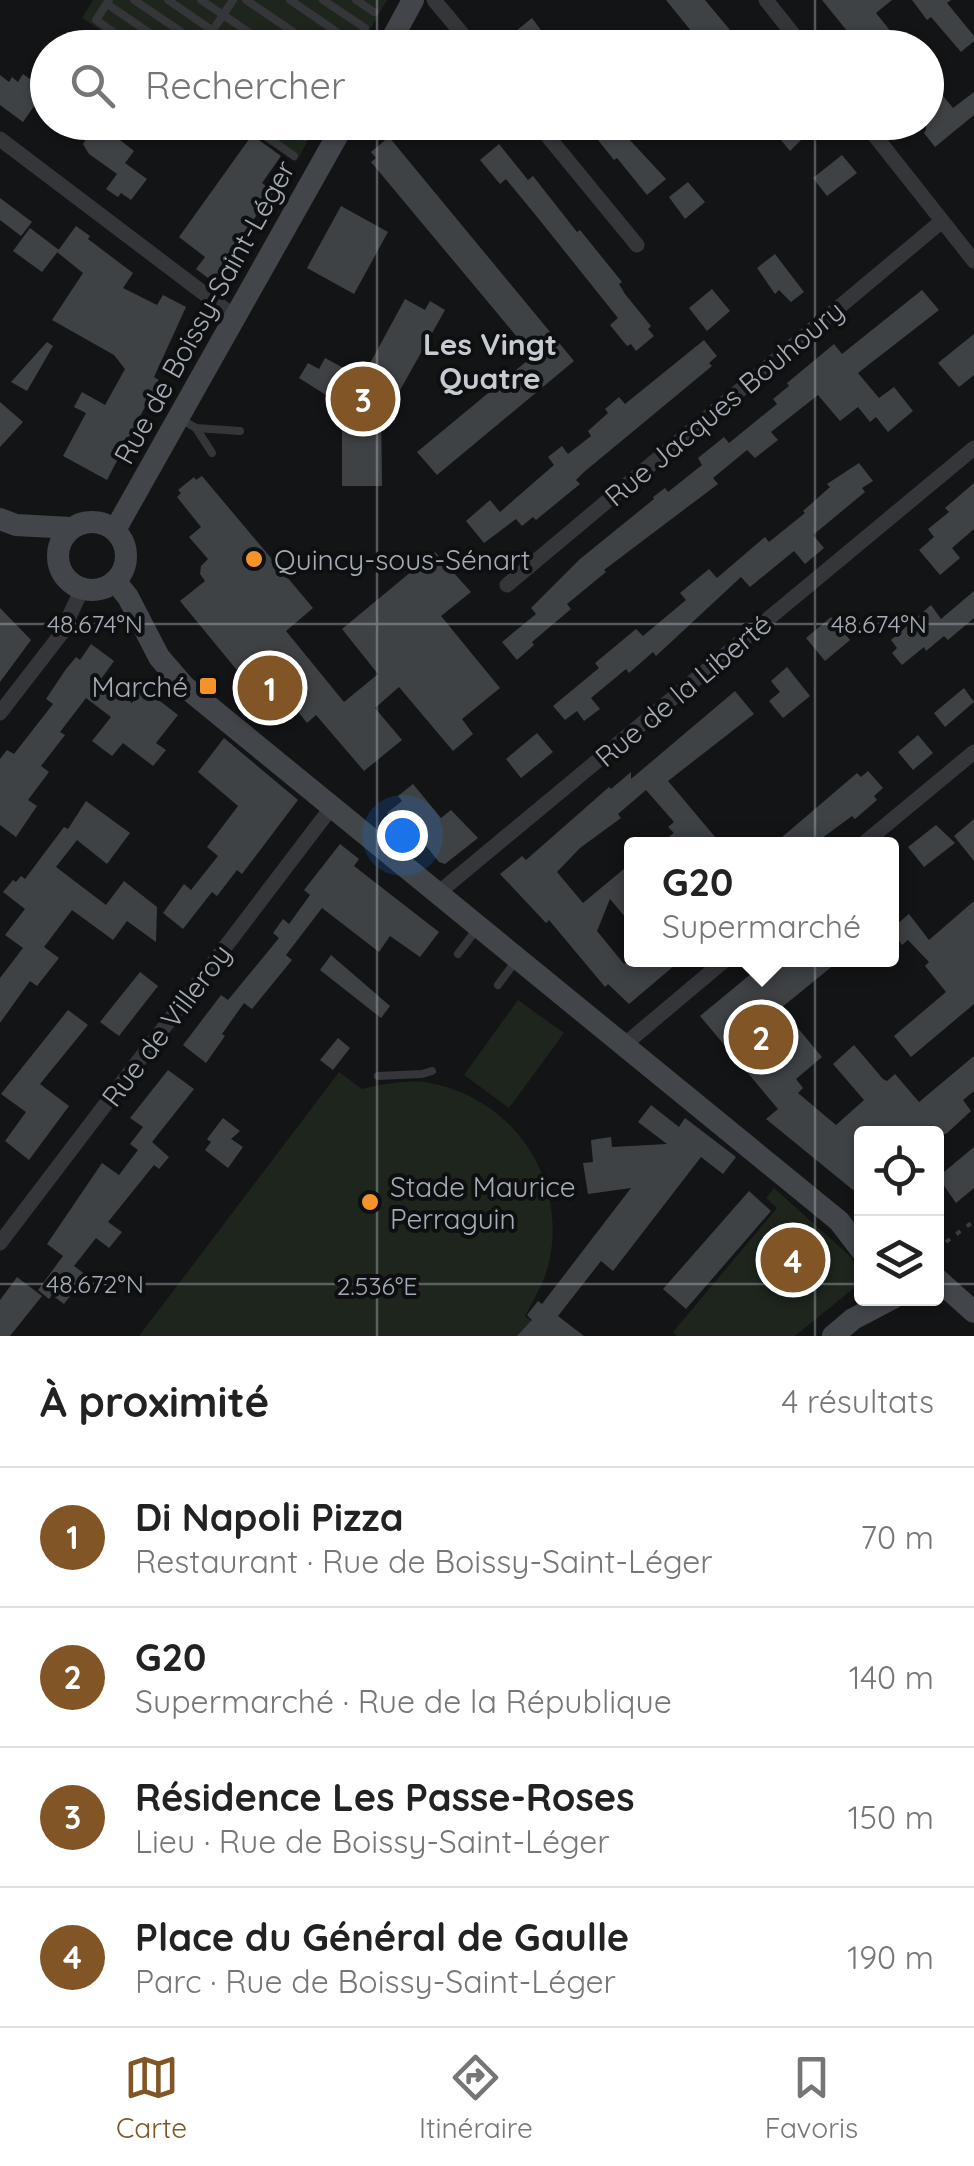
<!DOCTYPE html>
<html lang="fr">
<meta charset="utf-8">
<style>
body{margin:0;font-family:Quicksand,sans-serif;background:#f6f6f6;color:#222}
.controls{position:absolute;right:30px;bottom:30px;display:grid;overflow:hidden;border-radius:10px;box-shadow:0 2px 8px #0004}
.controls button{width:90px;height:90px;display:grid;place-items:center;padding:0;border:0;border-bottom:2px solid #e0e0e0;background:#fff;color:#222;font:50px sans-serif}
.you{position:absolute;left:402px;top:835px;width:35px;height:35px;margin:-25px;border:8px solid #fff;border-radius:50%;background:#1a73e8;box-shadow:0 0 0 15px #1a73e833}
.badge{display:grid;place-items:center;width:65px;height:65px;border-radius:50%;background:#815526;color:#fff;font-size:32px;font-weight:700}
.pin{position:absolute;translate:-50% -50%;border:5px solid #fff;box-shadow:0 2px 10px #0006}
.popup{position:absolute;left:624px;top:837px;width:275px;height:130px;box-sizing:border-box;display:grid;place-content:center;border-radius:10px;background:#fff;filter:drop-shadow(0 2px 8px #0005);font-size:32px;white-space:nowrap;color:#767676}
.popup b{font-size:38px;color:#222}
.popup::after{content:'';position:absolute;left:50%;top:100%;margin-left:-20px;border:20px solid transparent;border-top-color:#fff}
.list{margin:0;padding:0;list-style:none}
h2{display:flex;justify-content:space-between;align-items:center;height:130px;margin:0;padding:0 40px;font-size:42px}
h2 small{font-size:32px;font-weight:400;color:#767676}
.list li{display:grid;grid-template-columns:65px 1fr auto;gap:30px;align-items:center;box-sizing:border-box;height:140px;padding:0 40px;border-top:2px solid #e0e0e0}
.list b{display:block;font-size:38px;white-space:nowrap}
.list p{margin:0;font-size:32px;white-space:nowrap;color:#767676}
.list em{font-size:32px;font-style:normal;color:#767676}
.icon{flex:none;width:55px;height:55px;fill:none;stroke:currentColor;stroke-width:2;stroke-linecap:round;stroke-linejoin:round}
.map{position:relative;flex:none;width:974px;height:1336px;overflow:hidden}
.search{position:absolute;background:#fff;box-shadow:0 2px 8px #0004;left:30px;right:30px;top:30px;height:110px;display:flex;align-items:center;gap:25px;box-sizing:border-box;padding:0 35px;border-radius:55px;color:#767676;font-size:38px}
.sheet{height:690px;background:#fff}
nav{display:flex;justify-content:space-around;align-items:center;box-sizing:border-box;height:140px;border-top:2px solid #e0e0e0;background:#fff;font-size:28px;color:#767676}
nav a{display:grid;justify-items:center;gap:5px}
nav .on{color:#815526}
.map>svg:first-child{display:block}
</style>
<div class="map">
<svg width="974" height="1336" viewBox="0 0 974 1336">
<rect width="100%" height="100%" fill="#131415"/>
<g fill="#1d251d">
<path d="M93 0H387L360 47H126L82 18Z"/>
<path d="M237 123H318L296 162Z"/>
<path d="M518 1000 564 1033 509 1108 464 1075Z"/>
<path d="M339 1072 362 1089C384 1084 407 1079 430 1083 510 1098 563 1172 551 1252 548 1276 536 1296 525 1316L551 1336H139Z"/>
<path d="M774 1188 851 1257 856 1269 854 1288 795 1336H677L673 1332 777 1208 766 1198Z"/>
</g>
<g fill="#3f4245">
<path d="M666 0H705L730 30 709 48H691L684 39 692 32Z"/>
<path d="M822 0H892L876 13 904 48H864L854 35 852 37Z"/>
<path d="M912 0H951L947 3 974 36V41L961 52 931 17 927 20Z"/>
<path d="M532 18 554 48 520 47 511 35Z"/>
<path d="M23 74 48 92V110L37 102 23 122 0 105V75L9 82 12 77 18 82Z"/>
<path d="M926 75 953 108 974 92V115L935 147 924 133 926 130Z"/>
<path d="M65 122H97L134 151 125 163 147 179 131 200 121 193 118 197 106 189 117 174 89 154 83 144 87 138Z"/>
<path d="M766 122H804L810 131 790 151Z"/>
<path d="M616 125 666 179 647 195 617 158 614 160 598 140Z"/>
<path d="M252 135 281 156 262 183 274 192 231 250 237 255 216 284 196 269 205 257 179 237Z"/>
<path d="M389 137 574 361 437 475 417 452 533 356 371 162 376 158 371 152Z"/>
<path d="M499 144 528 180 533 176 577 232 580 230 622 282 619 284 625 294 651 326 648 329 654 336 636 351 631 344 627 346 610 325 618 318 538 218 506 179 500 184 480 160Z"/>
<path d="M842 155 857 173 827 196 813 178Z"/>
<path d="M688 182 705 202 685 219 669 197Z"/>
<path d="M0 198 32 222 21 236 0 220Z"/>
<path d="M341 206 388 232 354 294 307 268Z"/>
<path d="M76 226 90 236 88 239 133 273 123 288 157 305 163 295 186 307 154 377 159 380 107 480 63 456 86 413 74 407 82 392 105 405 125 369 114 355 52 320 83 273 57 252Z"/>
<path d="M30 228 59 250 42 272 13 251Z"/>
<path d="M775 254 804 292 791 302 779 290 775 294 757 268Z"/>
<path d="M712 289 730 311 707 331 689 308Z"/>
<path d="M922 290 939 310 858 373 879 398 894 387 913 411 888 432 876 417 870 422 858 407 840 421 818 395 771 432 778 440 755 458 747 450 713 478 718 484 604 570 606 572 567 604 571 609 532 642 534 645 517 660 502 642 536 614 531 608 580 559 654 499 653 497 665 488 668 492 702 465 698 458 724 437 729 443 777 404 773 399 789 386 787 383 834 344 842 354Z"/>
<path d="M405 299 425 310 430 301 445 310 390 408 381 404 382 486H342V405L299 378 308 363 319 369 325 358 362 378Z"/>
<path d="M974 334V375L959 387 938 363Z"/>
<path d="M704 340 717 356 709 363 712 366 584 472 576 480 580 484 536 520 533 517 522 526 516 519 484 543 466 521 490 500 500 512 554 465 548 457 562 446 568 454 591 436 588 431 608 413 605 409 619 397 625 404Z"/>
<path d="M47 342 53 346 27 391 11 382Z"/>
<path d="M0 402 23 422 0 447Z"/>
<path d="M859 463 873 481 862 488 865 492 813 535 824 548 805 564 794 551 750 587 741 577 656 656 653 652 629 673 626 669 591 698 600 709 584 721 577 711 565 720 553 706 599 668 595 663 636 629 643 636 686 600 680 593 709 569 717 578 765 537 769 542 805 513 803 511 830 487 827 484Z"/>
<path d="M202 476 313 608 286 631 344 702 378 674 342 629 435 552 471 592 441 616 500 688 462 719 473 734 453 751 399 687 375 708 402 740 364 771 316 715 307 723 283 693 276 699 262 681 245 680 180 601 205 581 200 574 201 566 208 559 189 537 201 527 177 497 181 493 178 490 194 477 196 480Z"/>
<path d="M974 483V529L952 548 960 558 940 575 919 550 934 537 928 529 949 512 945 508Z"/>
<path d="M974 591V618L948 640 944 636 926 651 924 647 902 665 892 653 897 648 891 640 931 605 941 619Z"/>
<path d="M0 608 31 640 0 682Z"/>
<path d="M831 617 850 640 825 661 806 638Z"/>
<path d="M91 644 114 661 101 679 132 703 143 688 178 715 156 743 166 750 153 766 123 743 112 756 92 741 111 717 86 698 60 732 65 735 41 766 49 772 28 800 37 806 16 837 0 825V759L7 750 14 754 53 704 46 699 66 669 76 657 80 660Z"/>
<path d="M787 667 810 696 783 718 769 701 780 692 771 681Z"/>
<path d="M964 688 974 702 945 727 934 713Z"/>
<path d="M735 691 754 714 668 781 721 844H659L674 833 668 827 674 822 646 790 618 814 621 818 580 848 557 872 583 903 631 863V924L610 899 597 931 624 964 630 960H681L629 1004 608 984 605 987 549 920 546 923 500 874 522 856 526 860 609 787 611 789 631 772V779Z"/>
<path d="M537 733 553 752 521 778 506 759Z"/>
<path d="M918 735 933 753 913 770 898 752Z"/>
<path d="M224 738 298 800 242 874 237 870 217 896 212 892 183 929 163 913 184 884 191 890 218 856 207 847 238 806 198 772Z"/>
<path d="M868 771 883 788 874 796 877 800 855 819 852 816 814 844H774L857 773 861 777Z"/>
<path d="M413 784 441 818 451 810 478 838 445 864 439 862 414 831 407 837 404 833 401 835 388 820 391 818 387 813 402 801 398 796Z"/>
<path d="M86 801 130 833 107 864 77 840 56 867 106 905 124 881 157 907 156 942 127 921 113 940 72 910 44 947 59 958 37 986 30 981 0 1023V978L23 948 5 935 25 909 3 892 13 880 16 882 21 876 25 879 64 827 68 829Z"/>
<path d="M974 819V861L954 836Z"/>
<path d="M936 825 955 843 924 867 908 847Z"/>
<path d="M340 844 359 859 354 866 439 932 420 957 390 936 379 952 322 908 286 955 292 960 252 1009 244 1003 222 1034 225 1036 206 1063 183 1045 221 995 228 1000 279 938 273 933 283 919 289 924 310 895 304 890Z"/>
<path d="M974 901V1004L911 1057 894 1036 946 992 925 966 929 962 908 940 902 945 891 929 909 914 929 940Z"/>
<path d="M331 955 390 1006 381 1018 320 970Z"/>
<path d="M777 960H840L781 1008 822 1057 796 1079 803 1088 798 1093 836 1125 864 1100 833 1064 854 1045 883 1079 887 1081 895 1074 919 1102 974 1056V1091L963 1100 971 1111 946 1134H862V1183L853 1190 766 1119 778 1109 700 1016 752 973 756 978Z"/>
<path d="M140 972 158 986 119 1036 100 1022Z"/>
<path d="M68 1010 88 1025 40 1084 69 1106 29 1160 5 1141 26 1112 1 1094Z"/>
<path d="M338 1038 350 1048 333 1070 320 1060Z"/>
<path d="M168 1070 194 1089 152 1142 169 1157 159 1169 154 1165 108 1222 122 1232 109 1248 96 1238 74 1266 86 1275 64 1304 52 1295 49 1299 38 1290 63 1256 47 1244 102 1163 119 1175 138 1150 130 1144 143 1127 130 1118Z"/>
<path d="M651 1105 679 1127 685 1118 736 1157 723 1174 701 1157 613 1271 601 1261 558 1316 584 1336H517L532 1320 527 1315 538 1301 542 1304 631 1188 588 1194 583 1163 593 1162 591 1140 611 1137 612 1147 667 1144 638 1122Z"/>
<path d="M223 1118 240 1131 231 1139 243 1147 228 1168 205 1150 211 1142 207 1139Z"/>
<path d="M974 1147V1188L956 1203 938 1177Z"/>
<path d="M749 1191 771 1211 686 1309 663 1289Z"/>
<path d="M17 1277 42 1296 10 1336H0V1300Z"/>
</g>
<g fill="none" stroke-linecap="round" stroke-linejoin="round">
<path stroke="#3a3d41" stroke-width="4" stroke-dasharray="5 8" stroke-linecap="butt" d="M946 1242 974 1221"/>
<g stroke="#34363a" stroke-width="8">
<path d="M109 0 96 20 136 48"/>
<path d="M134 0 205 48"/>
<path d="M168 0 238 48"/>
<path d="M201 0 272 48"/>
<path d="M246 0 317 48"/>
<path d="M290 0 356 45"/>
<path d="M323 0 365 28"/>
<path d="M356 0 374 12"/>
<path d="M107 4 172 48"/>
<path d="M201 48 233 0"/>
<path d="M246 122 294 156"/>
<path d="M284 122 305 137"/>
<path d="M182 420 196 428 212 453"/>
<path d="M196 428 240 431"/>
<path d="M458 954 476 930"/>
<path d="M498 985 515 962"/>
<path d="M378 1076 422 1074 432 1071"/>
</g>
<g stroke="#34363a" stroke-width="15">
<path d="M434 0 474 48"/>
<path d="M766 0 804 48"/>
<path d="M536 122 637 245"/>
<path d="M864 122 974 261"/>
<path d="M0 139 235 317"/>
<path d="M507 585 942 221"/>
<path d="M0 713 61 634 82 589"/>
<path d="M863 844 974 752"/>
<path d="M437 894 974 448"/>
<path d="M624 1045 725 960"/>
<path d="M0 1243 331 808"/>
</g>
<g stroke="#42454a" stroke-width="22">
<path d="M387 48 413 0"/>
<path d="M0 519 16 525 71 528"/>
<circle cx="92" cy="556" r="34"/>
<path d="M115 530 345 122"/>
<path d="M115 581 128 597 159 657 184 686 839 1221 862 1251"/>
<path d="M936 1278 974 1312"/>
<path d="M833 1336 853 1319 893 1298"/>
</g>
</g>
<path fill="none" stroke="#a5acb6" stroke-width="2.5" stroke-opacity="0.45" d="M377 0V48M815 0V48M377 122V1336M815 122V1336M0 624H974M0 1284H862M936 1284H974"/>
<g fill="#f5932b" stroke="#0e0f10" stroke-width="4">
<circle cx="254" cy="559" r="10"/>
<rect x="198" y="676" width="20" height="20" rx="5"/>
<circle cx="370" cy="1202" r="10"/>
</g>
<g text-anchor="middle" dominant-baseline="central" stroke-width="8" stroke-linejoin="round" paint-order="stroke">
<g font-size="28" fill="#a5acb6" stroke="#0e0f10">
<text transform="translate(204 312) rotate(-61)">Rue de Boissy-Saint-Léger</text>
<text transform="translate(724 403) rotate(-40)">Rue Jacques Bouhoury</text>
<text transform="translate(683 690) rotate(-40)">Rue de la Liberté</text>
<text transform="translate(166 1025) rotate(-53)">Rue de Villeroy</text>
</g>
<g font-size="28" fill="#a5acb6" stroke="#0e0f10" text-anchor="start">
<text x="274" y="559">Quincy-sous-Sénart</text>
<text x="188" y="686" text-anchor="end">Marché</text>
<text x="390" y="1186">Stade Maurice<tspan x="390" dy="32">Perraguin</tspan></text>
</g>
<g font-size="30" font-weight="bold" fill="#c6cbd2" stroke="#0e0f10">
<text x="490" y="344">Les Vingt<tspan x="490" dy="34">Quatre</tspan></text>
</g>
</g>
<g font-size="25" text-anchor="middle" fill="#a5acb6" stroke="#0e0f10" stroke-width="8" stroke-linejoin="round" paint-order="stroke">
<text x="95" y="633">48.674°N</text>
<text x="879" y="633">48.674°N</text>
<text x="95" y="1293">48.672°N</text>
<text x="377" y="1295">2.536°E</text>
</g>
</svg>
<div class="controls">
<button><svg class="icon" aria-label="locate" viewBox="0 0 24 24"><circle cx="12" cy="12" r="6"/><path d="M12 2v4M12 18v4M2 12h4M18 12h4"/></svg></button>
<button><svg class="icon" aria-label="layers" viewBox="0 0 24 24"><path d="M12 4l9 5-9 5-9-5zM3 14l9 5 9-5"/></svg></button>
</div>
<div class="you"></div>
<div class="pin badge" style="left:270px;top:688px">1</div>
<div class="pin badge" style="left:761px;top:1037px">2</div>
<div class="popup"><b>G20</b>Supermarché</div>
<div class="pin badge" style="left:363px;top:399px">3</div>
<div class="pin badge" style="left:793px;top:1260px">4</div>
<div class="search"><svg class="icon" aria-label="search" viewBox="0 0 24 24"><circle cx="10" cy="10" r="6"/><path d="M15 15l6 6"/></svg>Rechercher</div>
</div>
<section class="sheet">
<h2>À proximité<small>4 résultats</small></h2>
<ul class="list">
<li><span class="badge">1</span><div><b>Di Napoli Pizza</b><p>Restaurant · Rue de Boissy-Saint-Léger</p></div><em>70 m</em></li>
<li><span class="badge">2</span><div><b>G20</b><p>Supermarché · Rue de la République</p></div><em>140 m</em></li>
<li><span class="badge">3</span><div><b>Résidence Les Passe-Roses</b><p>Lieu · Rue de Boissy-Saint-Léger</p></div><em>150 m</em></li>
<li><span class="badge">4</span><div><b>Place du Général de Gaulle</b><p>Parc · Rue de Boissy-Saint-Léger</p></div><em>190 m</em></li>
</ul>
</section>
<nav>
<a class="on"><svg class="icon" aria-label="map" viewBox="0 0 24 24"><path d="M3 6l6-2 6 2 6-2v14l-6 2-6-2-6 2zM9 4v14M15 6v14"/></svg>Carte</a>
<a><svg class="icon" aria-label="directions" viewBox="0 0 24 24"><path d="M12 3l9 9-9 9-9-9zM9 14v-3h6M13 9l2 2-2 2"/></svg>Itinéraire</a>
<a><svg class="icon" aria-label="saved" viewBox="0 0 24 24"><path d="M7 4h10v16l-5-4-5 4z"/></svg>Favoris</a>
</nav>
